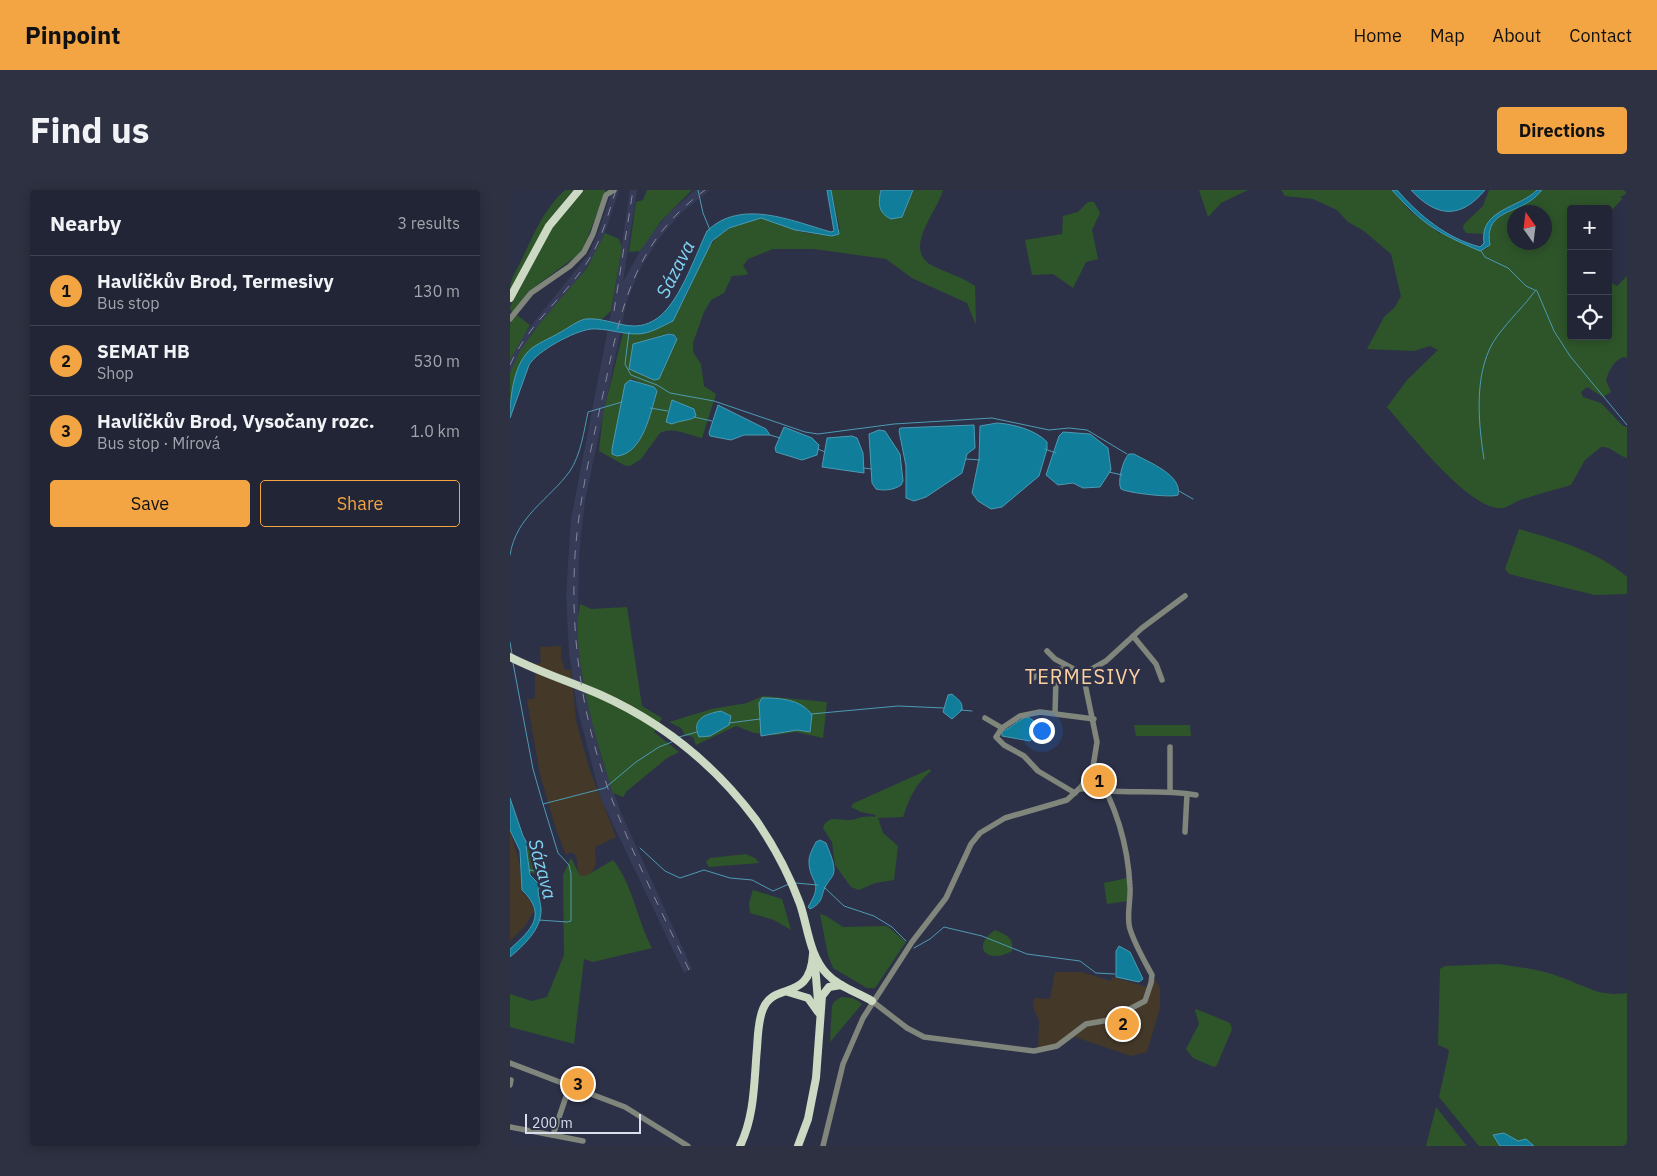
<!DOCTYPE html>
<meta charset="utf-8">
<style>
body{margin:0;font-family:"IBM Plex Sans",sans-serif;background:#2e3141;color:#f1f3f6}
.controls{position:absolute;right:15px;top:15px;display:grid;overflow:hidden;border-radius:5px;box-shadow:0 2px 12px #0003}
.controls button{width:45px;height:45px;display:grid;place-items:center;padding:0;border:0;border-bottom:1px solid #3f4250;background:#222535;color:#f1f3f6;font:25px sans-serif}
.compass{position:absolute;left:997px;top:15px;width:45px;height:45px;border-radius:50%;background:#222535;box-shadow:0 2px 12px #0003;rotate:346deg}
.scale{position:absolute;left:15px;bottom:12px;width:116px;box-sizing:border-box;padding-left:5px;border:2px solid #dbdfed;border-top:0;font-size:14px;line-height:18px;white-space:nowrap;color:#dbdfed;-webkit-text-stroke:4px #2d3147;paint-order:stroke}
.you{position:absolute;left:531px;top:540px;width:18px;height:18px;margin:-12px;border:4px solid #fff;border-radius:50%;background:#1a73e8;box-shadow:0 0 0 8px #1a73e833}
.badge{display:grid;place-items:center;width:32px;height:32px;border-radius:50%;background:#f3a443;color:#111;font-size:16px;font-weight:700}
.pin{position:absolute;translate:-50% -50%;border:2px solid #fff;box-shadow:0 1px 5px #0006}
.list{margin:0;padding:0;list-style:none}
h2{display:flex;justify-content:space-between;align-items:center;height:65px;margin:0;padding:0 20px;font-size:21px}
h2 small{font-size:16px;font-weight:400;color:#a2a5ad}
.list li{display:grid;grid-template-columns:32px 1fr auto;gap:15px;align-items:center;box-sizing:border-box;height:70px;padding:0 20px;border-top:1px solid #3f4250}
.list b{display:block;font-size:19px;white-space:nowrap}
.list p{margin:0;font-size:16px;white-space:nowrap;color:#a2a5ad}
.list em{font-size:16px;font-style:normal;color:#a2a5ad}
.actions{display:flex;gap:10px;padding:15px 20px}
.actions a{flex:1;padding:11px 0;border:1px solid #f3a443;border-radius:5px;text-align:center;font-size:18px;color:#f3a443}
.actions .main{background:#f3a443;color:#111}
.icon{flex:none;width:28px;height:28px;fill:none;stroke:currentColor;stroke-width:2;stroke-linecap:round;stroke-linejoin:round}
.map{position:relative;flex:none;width:1117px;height:956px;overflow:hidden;border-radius:5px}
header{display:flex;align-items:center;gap:30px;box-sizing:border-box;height:70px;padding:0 25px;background:#f3a443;color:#111}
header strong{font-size:24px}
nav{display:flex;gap:28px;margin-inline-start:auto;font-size:18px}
.intro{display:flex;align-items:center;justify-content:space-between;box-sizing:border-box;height:120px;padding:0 30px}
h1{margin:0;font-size:35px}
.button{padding:12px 22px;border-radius:5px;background:#f3a443;color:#111;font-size:18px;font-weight:700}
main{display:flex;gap:30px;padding:0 30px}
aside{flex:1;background:#222535;border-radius:5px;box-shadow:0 2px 12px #0003}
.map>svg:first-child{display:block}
</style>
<header>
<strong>Pinpoint</strong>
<nav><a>Home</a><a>Map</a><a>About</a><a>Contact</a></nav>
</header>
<div class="intro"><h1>Find us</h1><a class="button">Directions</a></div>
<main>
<aside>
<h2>Nearby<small>3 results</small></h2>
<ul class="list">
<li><span class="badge">1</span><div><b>Havlíčkův Brod, Termesivy</b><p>Bus stop</p></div><em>130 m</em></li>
<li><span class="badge">2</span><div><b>SEMAT HB</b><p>Shop</p></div><em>530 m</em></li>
<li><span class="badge">3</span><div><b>Havlíčkův Brod, Vysočany rozc.</b><p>Bus stop · Mírová</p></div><em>1.0 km</em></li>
</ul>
<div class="actions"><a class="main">Save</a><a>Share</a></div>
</aside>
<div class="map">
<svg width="1117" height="956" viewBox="0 0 1117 956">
<rect width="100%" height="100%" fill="#2d3147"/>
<g fill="#443929">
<path d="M51 456V468L55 480H61L66 531 79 578 106 647 85 657 86 674 79 688 69 686 66 665 61 662 56 665 45 636 30 584 17 510 25 508V474L31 473 30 457Z"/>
<path d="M0 640 10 676 12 702 21 712 24 721 15 736 0 751Z"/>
<path d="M545 782H571L601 791 602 787 637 797 643 787 650 798V818L637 862 621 866 565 847 541 860 528 863 529 830 523 817 524 808 540 809Z"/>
</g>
<g fill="#363b57">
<path d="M102 0H109L95 43 83 68 68 89 23 142 0 183V168L12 147 78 65 89 41Z"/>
<path d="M120 0H127L113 92 135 52 158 24 185 0H200L170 24 147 51 129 81 117 111 75 311 69 365 68 424 75 496 91 567 111 623 182 779 174 783 91 609 67 517 59 463 56 405 61 329 104 107Z"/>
</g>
<g fill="#2e552a" fill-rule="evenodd">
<path d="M55 0H63L36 34 0 100C0 87 9 77 14 65 25 41 35 18 55 0Z"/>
<path d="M74 0H96L72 62 19 101 2 123 0 117 42 38Z"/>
<path d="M137 0H182L151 31 130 61 119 62 126 12 133 10Z"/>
<path d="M321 0H371L369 14 372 22 394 23 403 0H433C428 21 391 60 423 76 437 83 452 87 465 96L466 135 457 113 402 88 376 69 304 59H263L238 69 233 76 238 83 236 85 222 86 214 103 201 110 194 122 183 153V162L191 174 194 196 206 204 192 248C179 245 162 236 150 243L131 269 120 276 114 275 89 261 93 224 113 143C197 148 170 51 229 35 237 33 243 27 251 28 262 29 273 36 284 40 295 44 310 44 322 46L330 39ZM160 143 167 147 166 152 121 181 119 179 123 154ZM123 189 147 200V202C140 222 132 266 106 266L102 259 113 203 119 190Z"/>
<path d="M689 0H738L711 13 698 27Z"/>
<path d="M771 0H882L901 22 929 43 976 59 980 55C974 24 1000 23 1020 11 1025 8 1028 4 1032 0H1117V3L1109 8H1113L1098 24V19H1061V146H1098V91L1107 96 1117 86V168L1113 167C1103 172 1099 180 1096 190L1101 202 1093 207 1077 197 1071 202 1073 207 1091 213 1113 236 1117 237V268C1107 265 1101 256 1091 257L1075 270 1061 295C1045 300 1027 304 1010 310 1004 312 999 317 993 318 961 323 897 240 877 217L897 190 928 160 920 156 904 161 857 159 874 127 885 117 891 106 881 64 854 41 838 32 827 20 803 9 775 6ZM1004 22H1034V52H1004Z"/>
<path d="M979 0H1027C1008 20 985 14 975 44L956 43 953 38 954 34 973 16Z"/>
<path d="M578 12H584L590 23 582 40 588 69 576 72 563 98 543 84 522 85 515 50 552 44 553 26 568 22Z"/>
<path d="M95 43 109 49 112 57 101 121 91 130 74 129 22 158 12 169 0 212V183L10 161 30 133 77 78Z"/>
<path d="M7 125 20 135 0 170V133Z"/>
<path d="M1009 339C1046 350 1088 361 1117 387V404L1085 405 999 384 995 379Z"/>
<path d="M70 414 81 419 117 417 132 516 152 528 144 542 169 562 157 568 117 601 113 607 103 603C87 554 60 464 70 414Z"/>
<path d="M253 506 317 512 313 548 286 542 266 545 244 543 226 536 186 555 183 547 175 545 171 538 159 532 202 519 237 513Z"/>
<path d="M624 535H680L681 546H626Z"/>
<path d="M420 579 421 581C404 596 400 607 393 627L368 628 373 643 388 656 384 690 365 693 349 700 341 697 325 675 322 652 313 638 314 635C321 626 327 630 336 630 347 631 349 625 365 627L366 625 351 622 341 617 344 613Z"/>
<path d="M16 656 27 668 30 686 20 682Z"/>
<path d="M236 664 245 668 249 673 199 677 196 672 200 668Z"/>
<path d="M61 668 70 686H76L103 670C123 695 127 730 142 758L83 772 74 769 64 854 0 837V804L22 811 37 807 54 765 53 685Z"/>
<path d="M617 688 618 711 597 714 594 693Z"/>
<path d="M243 700 272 709 281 740 264 730 240 723 239 713Z"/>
<path d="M310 724 316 726 333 737 377 736 396 752 365 798H357L323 778 318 765Z"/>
<path d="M485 740C496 745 504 747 502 761 478 775 460 757 485 740Z"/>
<path d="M988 774C1010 777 1032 780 1053 788 1078 797 1089 807 1117 803V956H969L929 907 939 862 938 859 928 855 930 779 935 776Z"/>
<path d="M331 807 343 808 352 814 320 852 322 816 324 812Z"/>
<path d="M686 819 720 833 722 839 707 875 704 877 683 868 676 859 689 834 685 820Z"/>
<path d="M926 917 957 956H916Z"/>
</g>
<g fill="#107d9a" stroke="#4d9ab3" fill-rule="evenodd">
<path d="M317 0H321L329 44 322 46 285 40 251 28 219 38 202 51 163 131C152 136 140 144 127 144 111 144 96 138 81 139 64 141 27 161 19 175L0 228C0 206 4 172 22 158 30 152 41 148 49 143 57 139 68 130 76 129 100 127 120 144 143 131 168 118 185 66 197 41 231 8 282 31 321 42L324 41Z"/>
<path d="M371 0H403L392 27 381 29C368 23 368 13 371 0Z"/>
<path d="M882 0H887C910 26 936 48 970 57L974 53C969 19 1010 18 1027 0H1032C1028 4 1025 8 1020 11 1001 24 974 23 980 55L970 61C928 43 913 35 882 0Z"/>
<path d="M901 0H975C950 30 926 27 901 0Z"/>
<path d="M159 144 164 145 167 149 149 189 144 190 119 179 123 154Z"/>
<path d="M120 190 144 197 147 201C141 221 133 264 107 266L102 264V259L115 194Z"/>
<path d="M162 210 184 219 186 226C181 231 170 230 162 234L156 232Z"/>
<path d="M208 215 256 239 260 245H234L221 250 200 246 199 243Z"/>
<path d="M487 233C503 234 526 240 537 252V259L529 286 492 317 481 319 468 311 462 303 469 269 470 236Z"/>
<path d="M464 235 465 258 457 264 452 283 416 307 404 311 396 308V276L389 241 390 238Z"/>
<path d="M274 237 302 248 309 255 307 265 292 270 266 262 265 258Z"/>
<path d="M369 240 375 241 390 264 393 291 391 295C384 300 374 301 366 299L362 293 359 244Z"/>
<path d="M553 242 580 244 598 258 601 280 590 297 573 298 563 293 548 295 536 285 549 246Z"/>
<path d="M342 246 347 248 353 263 354 283 312 277 317 248Z"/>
<path d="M619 264H624C638 272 673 285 668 305 662 308 618 303 611 299 607 292 613 269 619 264Z"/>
<path d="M442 504C447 509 453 511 452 520L442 529 433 522 438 505Z"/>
<path d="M252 508C270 508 291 509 302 525L300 542 287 540 251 546 249 513Z"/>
<path d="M211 521 221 526 219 535 200 546 189 547C181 529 195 524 211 521Z"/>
<path d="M518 527 530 535V540L520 551 492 546V541C503 538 507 529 518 527Z"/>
<path d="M0 608 13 646 17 653 31 663C36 682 37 683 28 700 28 707 31 713 31 719 32 739 13 756 0 767V759C21 740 38 725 12 700L10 661 0 640ZM16 656C28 665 31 676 30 690L28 693 20 685Z"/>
<path d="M310 650 316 653C319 661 324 671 324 680 324 686 320 689 317 694 310 704 315 712 300 719L298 717C315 690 299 694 299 671 299 665 303 658 306 652Z"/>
<path d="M609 756 620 762 633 789 629 792 606 787V761Z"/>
<path d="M994 943 1008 951 1016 949 1024 956H990L983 945Z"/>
</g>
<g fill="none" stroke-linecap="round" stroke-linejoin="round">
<g stroke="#4d9ab3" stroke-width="1">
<path d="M188 0 193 23 200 40"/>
<path d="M971 61 975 67 998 78 1016 96 1027 101 1044 141 1060 166 1117 235"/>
<path d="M119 142 115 174 121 185 147 195 160 203 204 211 295 242 308 244 384 234 482 228 539 240 559 238 577 240 617 264"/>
<path d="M140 218 158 221"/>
<path d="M184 227 202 231"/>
<path d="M260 245 270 248"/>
<path d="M308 259 315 262"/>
<path d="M535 259 546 263"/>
<path d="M456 269 470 270"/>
<path d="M974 269C968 231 963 178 988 145 1000 129 1014 116 1026 100"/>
<path d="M353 278 362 279"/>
<path d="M599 282 612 285"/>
<path d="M669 301 683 309"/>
<path d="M0 365C6 326 39 310 60 281 71 264 74 241 78 222L112 212"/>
<path d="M0 452 2 464"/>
<path d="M3 473 23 579 33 614 48 663 59 675 61 684V731L57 732 29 730"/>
<path d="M451 520 462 521"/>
<path d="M301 524 388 516 434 518"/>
<path d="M219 533 250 529"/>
<path d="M169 547 187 542"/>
<path d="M33 614 95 598 126 572 149 557 162 552"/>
<path d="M130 658 155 681 170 688 194 680 220 688 242 690 263 701 279 694"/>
<path d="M19 680 32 682"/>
<path d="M285 693 308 695"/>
<path d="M314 697 334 716 364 726 382 737 396 751"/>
<path d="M404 758 420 749 434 737 472 746 517 764 570 771 586 783 605 784"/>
</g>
<g stroke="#80867b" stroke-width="5.5">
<path d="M0 129 21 103 60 76 74 62 83 44 96 5 104 0"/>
<path d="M623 446 646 474 652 490"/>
<path d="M537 461 545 469 573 484 596 471 632 438 675 406"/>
<path d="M523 488 538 480 556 479"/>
<path d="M545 523 546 489 558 479"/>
<path d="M475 528 492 538 510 526 530 522 584 529"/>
<path d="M492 538 486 547 494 555 514 566 528 581 565 603"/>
<path d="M660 557V601"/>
<path d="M569 599 595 598"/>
<path d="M597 601C627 603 656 600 686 605"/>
<path d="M675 642 677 604"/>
<path d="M362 811 397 838 414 847 524 861 547 856 576 834 599 830 635 811 641 793 642 785C634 770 625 755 620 739 616 726 621 711 620 697 618 654 605 613 583 577"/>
<path d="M0 873 115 917 178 956"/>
<path d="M0 895 1 890"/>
<path d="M0 937 73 951"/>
<path d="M43 945 60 895 64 890 80 885"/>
<path d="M313 956 333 874 353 828 402 752 436 708 461 654 470 643 495 628 557 610 571 597 579 584 583 577 587 552 573 484"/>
</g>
<g stroke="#ccd9c3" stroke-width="8">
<path d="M0 108 39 36 69 0"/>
<path d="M0 467C29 482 61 492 91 505 153 533 205 575 246 630 264 656 279 684 290 714 298 737 299 765 317 784 329 797 347 802 362 811"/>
<path d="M305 774 308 812"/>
<path d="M278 802 298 808 308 822"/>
<path d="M230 956C245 925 244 891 247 858 248 845 248 831 253 819 264 791 300 813 303 764"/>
<path d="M288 956 298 929 306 888 312 806 319 797 331 795"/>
</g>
<g stroke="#85899b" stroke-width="1" stroke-dasharray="9 9" stroke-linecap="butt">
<path d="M104 121 123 0"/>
<path d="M0 175C18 134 54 108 78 71 92 50 98 24 106 0"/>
<path d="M179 780C152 722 122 664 100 604 72 528 60 446 65 365 69 309 82 254 94 200 111 118 123 53 195 0"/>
</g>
</g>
<g text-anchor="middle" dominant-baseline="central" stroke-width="5" stroke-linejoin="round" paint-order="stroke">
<g font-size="19" font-style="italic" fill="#80d4f2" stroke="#2d3147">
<text transform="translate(165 79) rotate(-63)">Sázava</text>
<text transform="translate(33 679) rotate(75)">Sázava</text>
</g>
<g font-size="20" letter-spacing="1" fill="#fdd0a0" stroke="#2d3147">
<text x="573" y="486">TERMESIVY</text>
</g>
</g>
</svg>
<div class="controls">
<button>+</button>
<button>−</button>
<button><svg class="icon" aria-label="locate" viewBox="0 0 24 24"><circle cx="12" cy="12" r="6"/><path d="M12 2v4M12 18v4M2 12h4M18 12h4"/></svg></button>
</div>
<svg class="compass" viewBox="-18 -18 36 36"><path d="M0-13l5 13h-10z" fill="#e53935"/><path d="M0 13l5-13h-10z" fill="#a2a5ad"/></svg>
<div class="scale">200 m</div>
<div class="you"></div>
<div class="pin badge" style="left:589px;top:591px">1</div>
<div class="pin badge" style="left:613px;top:834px">2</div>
<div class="pin badge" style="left:68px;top:894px">3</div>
</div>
</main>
